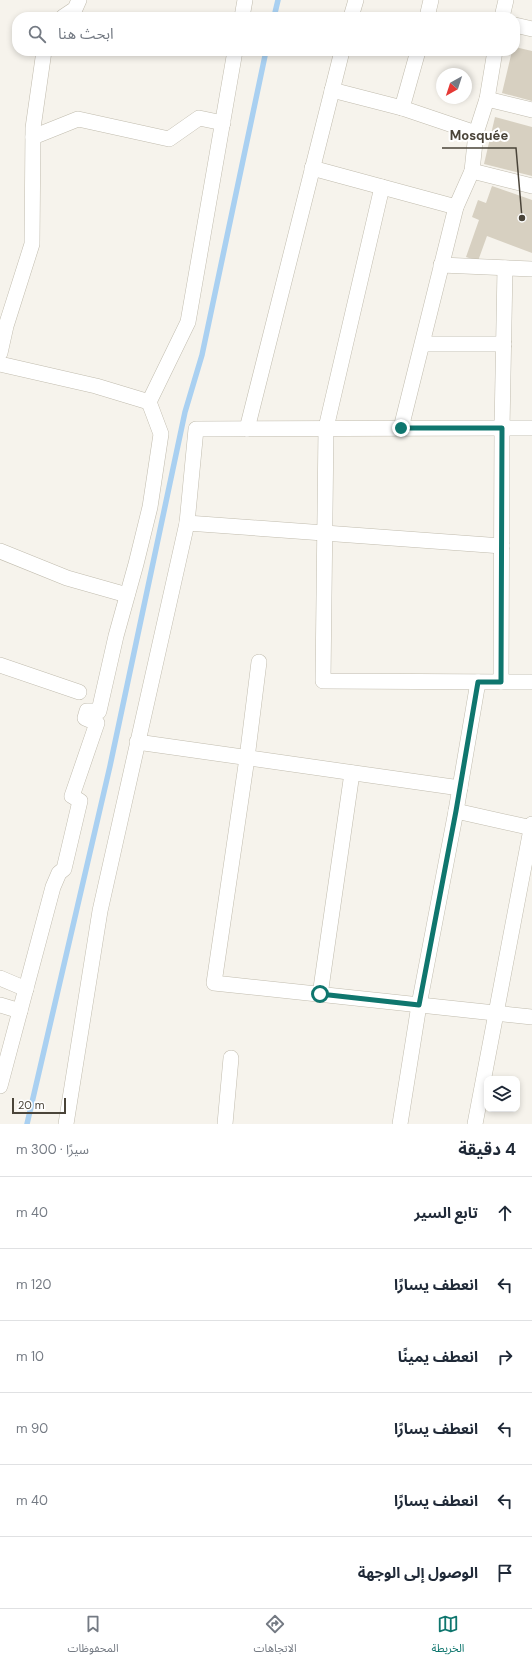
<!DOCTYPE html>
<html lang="ar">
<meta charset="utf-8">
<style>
body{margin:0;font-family:"DM Sans","Noto Sans Arabic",sans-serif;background:#f2f2f3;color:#1f2937;direction:rtl}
.controls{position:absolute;right:12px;bottom:12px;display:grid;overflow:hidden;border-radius:8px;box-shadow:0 2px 6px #0003}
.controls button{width:36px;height:36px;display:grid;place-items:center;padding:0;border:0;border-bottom:1px solid #e0e1e3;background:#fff;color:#1f2937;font:20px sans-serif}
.compass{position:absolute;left:436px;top:68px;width:36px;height:36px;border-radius:50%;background:#fff;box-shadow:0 2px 6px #0003;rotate:219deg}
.scale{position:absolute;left:12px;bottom:10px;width:54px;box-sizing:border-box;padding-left:4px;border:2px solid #4a4439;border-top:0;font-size:11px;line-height:14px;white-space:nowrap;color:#4a4439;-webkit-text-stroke:3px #fff;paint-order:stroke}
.stop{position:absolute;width:12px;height:12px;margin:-9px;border:3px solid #0f766e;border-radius:50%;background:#fff}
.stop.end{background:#0f766e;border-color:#fff;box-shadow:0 1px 4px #0008}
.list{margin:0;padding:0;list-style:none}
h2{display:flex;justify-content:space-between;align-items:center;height:52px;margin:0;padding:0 16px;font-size:17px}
h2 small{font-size:13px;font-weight:400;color:#747a83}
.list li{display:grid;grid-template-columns:26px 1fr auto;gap:12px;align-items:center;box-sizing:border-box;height:72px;padding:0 16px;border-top:1px solid #e0e1e3}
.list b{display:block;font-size:15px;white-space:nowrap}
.list em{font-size:13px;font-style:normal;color:#747a83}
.icon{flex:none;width:22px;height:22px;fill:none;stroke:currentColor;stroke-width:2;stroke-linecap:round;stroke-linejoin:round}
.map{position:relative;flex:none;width:532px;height:1124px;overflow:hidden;direction:ltr}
.search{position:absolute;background:#fff;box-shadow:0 2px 6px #0003;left:12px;right:12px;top:12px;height:44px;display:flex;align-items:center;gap:10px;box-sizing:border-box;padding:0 14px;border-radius:16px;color:#747a83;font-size:15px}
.sheet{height:484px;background:#fff}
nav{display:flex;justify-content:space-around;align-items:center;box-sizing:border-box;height:56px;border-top:1px solid #e0e1e3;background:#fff;font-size:11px;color:#747a83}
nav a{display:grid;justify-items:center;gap:2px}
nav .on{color:#0f766e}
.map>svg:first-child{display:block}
</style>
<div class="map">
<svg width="532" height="1124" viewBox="0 0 532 1124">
<rect width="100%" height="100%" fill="#f6f3ec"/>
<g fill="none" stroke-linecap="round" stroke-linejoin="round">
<g stroke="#a9d0f1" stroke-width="5.5">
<path d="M274 17 278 0"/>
<path d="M27 1124 110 766 185 412 202 355 266 51"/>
</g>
</g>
<g fill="#d7d0c1">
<path d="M515 47 532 51V101L502 93 512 51H515Z"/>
<path d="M495 117 532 127V176L484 164Z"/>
<path d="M492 186 532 200V253L487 236 478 261 466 257 479 220 472 217 478 200 486 203Z"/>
</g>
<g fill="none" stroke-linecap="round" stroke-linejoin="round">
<g stroke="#c1bcae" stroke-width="16">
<g id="street">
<path d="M63 17 75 9 79 0"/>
<path d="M242 17 245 0"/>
<path d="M351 17 356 0"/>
<path d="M427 17 431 0"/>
<path d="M502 17 506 0"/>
<path d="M515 25 532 29"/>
<path d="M332 90 402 108 476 133"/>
<path d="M487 99 532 110"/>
<path d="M402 108 418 51"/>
<path d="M33 137 78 119 169 139 199 118 223 123"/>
<path d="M312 168 456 207"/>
<path d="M472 171 532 186"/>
<path d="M382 187 326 428 323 681 532 682"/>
<path d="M441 265 532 269"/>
<path d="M423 344H504"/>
<path d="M0 353 6 326 32 244 33 128 44 51"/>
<path d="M0 364 96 386 149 402"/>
<path d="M401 428 456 207 472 171 476 133 487 99 495 51"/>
<path d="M247 429 342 51"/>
<path d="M187 523 502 546"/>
<path d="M0 551 67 578 127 595"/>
<path d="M259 662 247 758 214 983 532 1017"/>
<path d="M0 665 79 692"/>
<path d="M501 682 502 428 505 268"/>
<path d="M137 742 460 788"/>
<path d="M456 811 532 828"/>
<path d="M0 978 26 989"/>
<path d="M320 995 352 773"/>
<path d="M0 1005 20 1011"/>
<path d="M0 1086 53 887 59 873 64 869 80 801 72 796 97 723 85 718 87 711H99L116 636 136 564 150 507 161 434 149 402 188 322 235 51"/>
<path d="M66 1124 100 911 187 523 196 429 532 428"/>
<path d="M225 1124 231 1058"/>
<path d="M400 1124 419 1005 456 811 478 682"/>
<path d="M475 1124 532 824"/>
</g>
</g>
<use href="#street" stroke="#fff" stroke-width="15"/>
</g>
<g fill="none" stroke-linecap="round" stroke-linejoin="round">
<path stroke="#0f766e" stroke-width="5" d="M320 994 419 1005 456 811 478 682H501L502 428H401"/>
</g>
<path fill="none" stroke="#4a4439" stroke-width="1.5" d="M522 218L516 148H442"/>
<circle fill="#4a4439" stroke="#fff" stroke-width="1.5" cx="522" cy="218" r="4"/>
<g font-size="13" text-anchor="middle" font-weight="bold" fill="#4a4439" stroke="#fff" stroke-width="4" stroke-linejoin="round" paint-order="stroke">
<text x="479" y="140">Mosquée</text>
</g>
</svg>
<div class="controls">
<button><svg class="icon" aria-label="layers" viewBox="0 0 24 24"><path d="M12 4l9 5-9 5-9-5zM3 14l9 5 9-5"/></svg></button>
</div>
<svg class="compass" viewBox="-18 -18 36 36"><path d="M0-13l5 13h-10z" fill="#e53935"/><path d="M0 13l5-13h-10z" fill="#747a83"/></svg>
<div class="scale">20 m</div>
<div class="stop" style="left:320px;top:994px"></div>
<div class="stop end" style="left:401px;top:428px"></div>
<div class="search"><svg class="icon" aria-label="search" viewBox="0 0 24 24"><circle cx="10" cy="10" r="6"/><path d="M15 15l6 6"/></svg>ابحث هنا</div>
</div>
<section class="sheet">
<h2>4 دقيقة<small>سيرًا · 300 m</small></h2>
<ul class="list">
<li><svg class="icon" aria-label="ahead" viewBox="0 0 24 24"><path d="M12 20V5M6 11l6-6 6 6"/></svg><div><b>تابع السير</b></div><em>40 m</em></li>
<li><svg class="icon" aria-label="left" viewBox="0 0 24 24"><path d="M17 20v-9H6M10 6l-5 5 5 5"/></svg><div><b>انعطف يسارًا</b></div><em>120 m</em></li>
<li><svg class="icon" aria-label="right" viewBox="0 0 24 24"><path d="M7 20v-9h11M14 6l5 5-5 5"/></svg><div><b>انعطف يمينًا</b></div><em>10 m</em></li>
<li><svg class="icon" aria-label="left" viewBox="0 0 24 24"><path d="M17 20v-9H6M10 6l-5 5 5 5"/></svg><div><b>انعطف يسارًا</b></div><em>90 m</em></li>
<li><svg class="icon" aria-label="left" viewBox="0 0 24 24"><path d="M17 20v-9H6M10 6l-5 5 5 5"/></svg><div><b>انعطف يسارًا</b></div><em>40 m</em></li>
<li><svg class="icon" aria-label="arrive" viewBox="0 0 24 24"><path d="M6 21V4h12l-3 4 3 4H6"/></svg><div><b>الوصول إلى الوجهة</b></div></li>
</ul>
</section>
<nav>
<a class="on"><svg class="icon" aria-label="map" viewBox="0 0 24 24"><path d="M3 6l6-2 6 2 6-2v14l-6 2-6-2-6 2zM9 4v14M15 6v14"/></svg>الخريطة</a>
<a><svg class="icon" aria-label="directions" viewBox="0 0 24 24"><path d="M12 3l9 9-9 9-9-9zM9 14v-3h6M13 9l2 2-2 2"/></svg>الاتجاهات</a>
<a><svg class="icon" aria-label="saved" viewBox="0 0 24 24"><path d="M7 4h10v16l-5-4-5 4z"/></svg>المحفوظات</a>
</nav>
